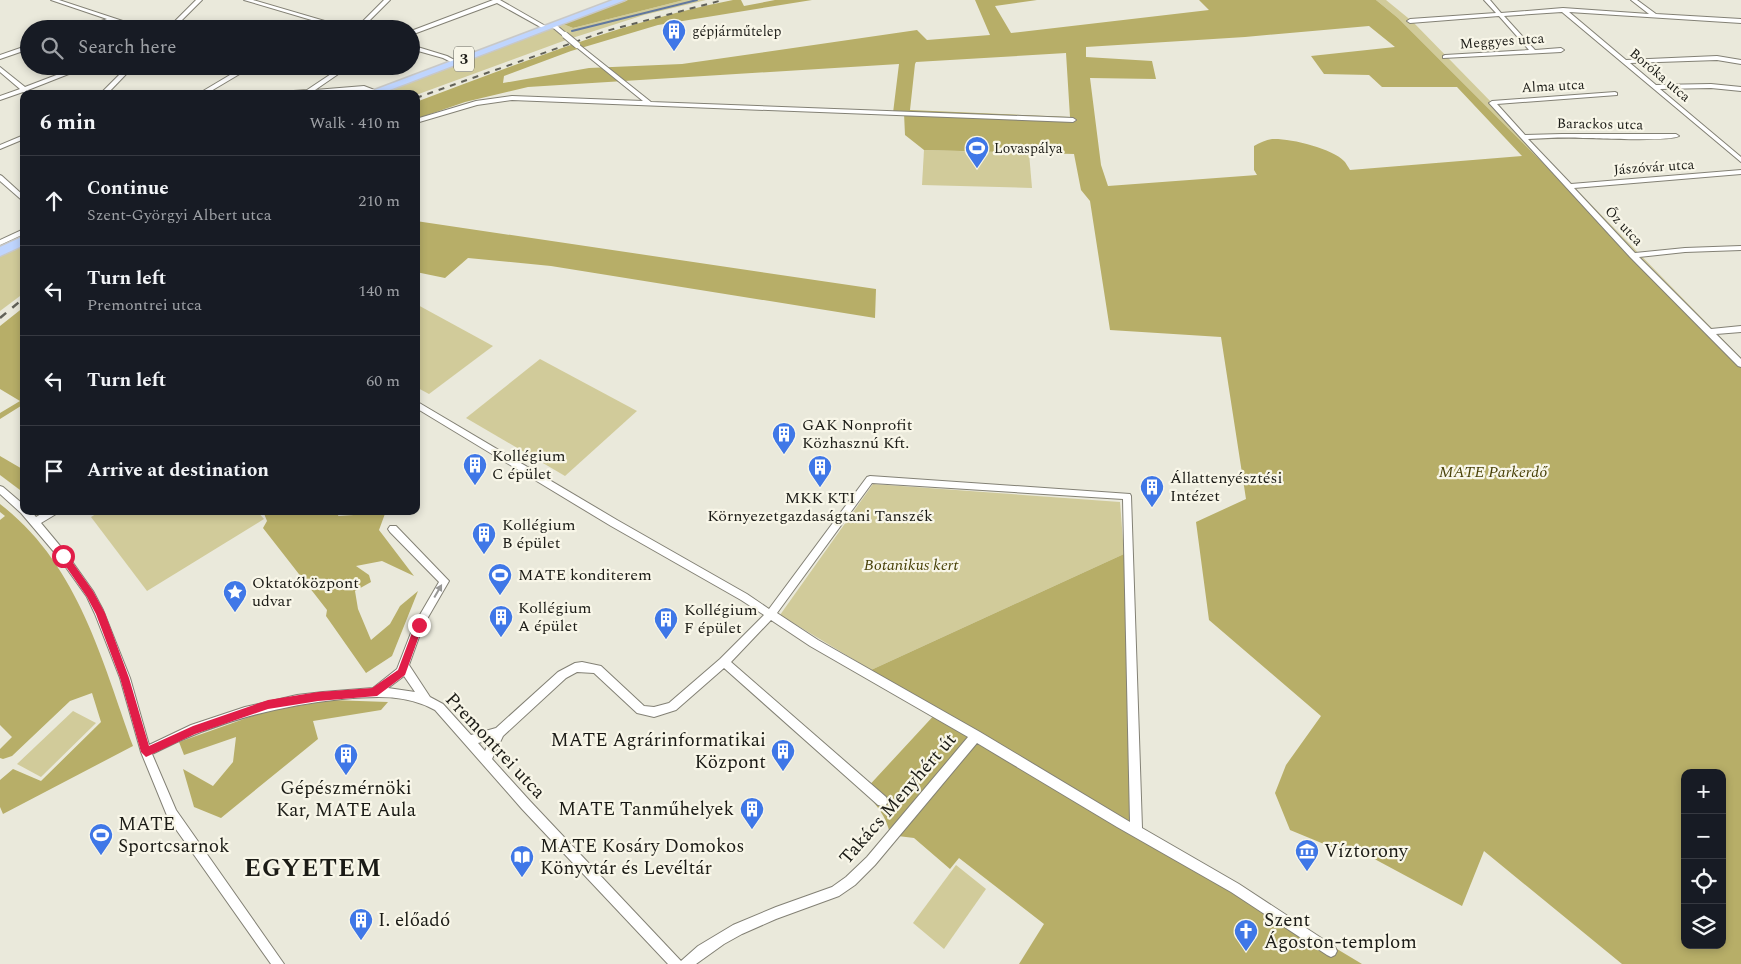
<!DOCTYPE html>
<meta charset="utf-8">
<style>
body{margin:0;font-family:Spectral,serif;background:#20242c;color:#f1f3f6}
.controls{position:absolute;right:15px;bottom:15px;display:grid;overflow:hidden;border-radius:10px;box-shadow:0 2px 8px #0003}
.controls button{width:45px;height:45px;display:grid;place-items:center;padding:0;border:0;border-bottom:1px solid #363941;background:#171b24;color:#f1f3f6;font:25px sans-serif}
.stop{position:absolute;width:15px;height:15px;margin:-11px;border:4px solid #e11d48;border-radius:50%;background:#fff}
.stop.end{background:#e11d48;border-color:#fff;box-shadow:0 1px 5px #0008}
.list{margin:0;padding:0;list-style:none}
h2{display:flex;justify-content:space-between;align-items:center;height:65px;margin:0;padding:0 20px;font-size:21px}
h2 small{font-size:16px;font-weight:400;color:#9ea1a6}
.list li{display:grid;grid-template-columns:32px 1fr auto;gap:15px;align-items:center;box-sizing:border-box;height:90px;padding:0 20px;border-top:1px solid #363941}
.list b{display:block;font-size:19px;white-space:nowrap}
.list p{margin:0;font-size:16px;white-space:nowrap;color:#9ea1a6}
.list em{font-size:16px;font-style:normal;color:#9ea1a6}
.icon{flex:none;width:28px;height:28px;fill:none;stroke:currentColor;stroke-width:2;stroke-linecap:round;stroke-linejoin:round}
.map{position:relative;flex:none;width:1741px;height:964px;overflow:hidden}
.search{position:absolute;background:#171b24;box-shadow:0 2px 8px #0003;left:20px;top:20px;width:400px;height:55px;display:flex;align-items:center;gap:12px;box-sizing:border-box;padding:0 18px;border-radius:28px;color:#9ea1a6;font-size:19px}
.panel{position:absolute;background:#171b24;box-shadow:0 2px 8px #0003;left:20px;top:90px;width:400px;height:425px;border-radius:10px}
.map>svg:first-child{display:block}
</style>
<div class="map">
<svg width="1741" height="964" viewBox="0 0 1741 964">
<rect width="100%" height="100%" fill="#eae9db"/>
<g fill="#d1cb9a">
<path d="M684 0H706L644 15 566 40 416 95 376 94 563 24 573 28Z"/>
<path d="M1376 0H1386L1413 22 1741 358V368L1536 156 1398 18Z"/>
<path d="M924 150 1029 153 1032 188 922 185Z"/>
<path d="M24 242V293L0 311V254Z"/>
<path d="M416 304 493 346 429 394 416 387Z"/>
<path d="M540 359 637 411 565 476 466 418Z"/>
<path d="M873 484 1120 502 1124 554 871 670 780 615Z"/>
<path d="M101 511H257L264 519 147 591 91 517Z"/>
<path d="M73 711 96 723 41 777 17 764Z"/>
<path d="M956 865 986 889 944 949 913 923Z"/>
</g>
<g fill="#b7ae68" fill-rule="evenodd">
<path d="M628 0H684L573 28 563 24Z"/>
<path d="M733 0H741L744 6 775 0H812L658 25 571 51 504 76 503 83 589 68 682 64 917 30 927 40 990 35 975 0H1037L995 6 1011 33 1209 10 1199 0H1376L1398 18 1536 156 1741 367V964H1622L1484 851 1462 906 1354 848 1336 849 1290 830 1275 793 1286 765 1321 716 1209 620 1196 522 1246 499 1221 337 1110 330 1090 201 1081 190 1074 154 924 150 905 135 904 113H893L899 64 528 87 465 102 416 119V102C521 63 624 21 733 0ZM1369 26 1395 47 1311 56 1324 74 1369 75 1382 87H1457L1522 156 1350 170C1348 167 1346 163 1344 161 1332 148 1289 138 1272 139 1266 140 1259 143 1254 146V170L1257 175 1108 186 1101 165 1090 78 1156 79 1152 61 1086 57V47L1245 37ZM1066 53 1070 117 910 110 915 64 916 62ZM1685 773H1722V945H1685Z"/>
<path d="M416 221 876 289 875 318 551 266 468 258 445 278 416 272Z"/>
<path d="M24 307V404L0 419V413L20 401 0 389V326Z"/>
<path d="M0 456 24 470V493L0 475Z"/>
<path d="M0 504C78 564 101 658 133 746L3 814 0 807V780L13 769 41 781 101 722 92 693 70 701 12 756 3 759 0 758V749L12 737 0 725V520L5 516 0 512Z"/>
<path d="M263 511H340L338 516 370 514 371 511H386L379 530 414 576 382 561 356 566 369 575 371 582 355 591 358 609 371 640 390 624 400 606 418 591 392 656 366 673 326 616 327 610 263 528 267 521Z"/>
<path d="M1124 554 1139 808 1129 824 1362 964H1019L1044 924 959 858 950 869 914 838 890 835C887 816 876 805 864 791L938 711 871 670Z"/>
<path d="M331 700 388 702 381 710 313 721 318 739 221 818 194 807 183 769 213 786 233 762 236 737 184 755 179 742 264 712Z"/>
</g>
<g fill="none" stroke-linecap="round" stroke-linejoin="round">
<path stroke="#62789e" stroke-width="2" d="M572 31 697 0"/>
<g stroke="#838175" stroke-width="2">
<g id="street">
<path d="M51 0H59L147 29C135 29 120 20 111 21 100 22 91 29 79 29L107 19Z"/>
<path d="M196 0H202L173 29H167Z"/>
<path d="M244 0H253L352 29H342Z"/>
<path d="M384 0H390L361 29H355Z"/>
<path d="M493 0H500L549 28 544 29 497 3 411 35V31Z"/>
<path d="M1484 0H1490L1501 13 1563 8 1649 14 1631 0H1637L1656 14 1741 19V23L1569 12 1626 60 1717 56 1741 60V64L1717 60 1630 63 1656 85 1711 84 1741 87V91L1711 88 1660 89 1741 157V162L1562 12 1504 16 1535 50 1561 48 1564 50 1561 52 1443 58V56L1445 55 1529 50 1499 16 1410 23 1407 21 1410 19 1496 13Z"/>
<path d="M551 24H555L567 34V36H563L551 26Z"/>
<path d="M577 43 651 102 1073 118 1076 120 1073 122 512 100 477 105 416 123V119L476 101 512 96 643 101 575 46V44Z"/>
<path d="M29 45V49L0 59V55Z"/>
<path d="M411 45 447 56 458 62 453 63 443 58 411 49Z"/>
<path d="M80 66H89L28 90 30 92 29 93H25L23 92 0 100V96L20 89 0 72V67L25 87Z"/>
<path d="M128 66H134L107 94H100Z"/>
<path d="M245 66H253L206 94H198Z"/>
<path d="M343 66H350L315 90 364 86 377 91V93L363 90 308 94H277L280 92 307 90Z"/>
<path d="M1615 92 1617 93V95L1497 104 1525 135 1562 134H1676L1679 136C1669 142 1599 138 1583 138 1565 137 1547 138 1528 139L1571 184 1741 170V174L1574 188 1635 253 1685 248 1741 246V250L1685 252 1639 257 1711 329 1741 326V332L1716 334 1741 359V367L1738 366 1630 257 1489 103 1492 101Z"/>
<path d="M24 135V139L0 149V145Z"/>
<path d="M0 175 2 176 24 196V202L0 181Z"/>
<path d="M24 229V234L0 245V240Z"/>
<path d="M416 401 617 520 747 594 769 609 867 477 870 476 1130 494 1131 496 1142 828 1239 884 1335 947 1337 951 1335 955 1331 957 1327 955 1231 892 1117 827 977 743 875 865 855 885 839 896 776 919 742 934 724 944 696 964H668L522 809 435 710C406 694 375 696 342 699 275 706 212 723 152 754L176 810 284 964H271L168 818 141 752 120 678 95 614 87 597 60 559 21 513 0 494V486L3 487 24 505V511H31L36 517 46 511H57L56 514 41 523 66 553 93 591 103 610 130 678 149 745 191 725 245 707 297 695 323 692 373 688 397 669 414 625 439 582 390 532 388 529 390 526H396L449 581 423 626 409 665 430 697 443 704 471 735 496 728 558 672 575 663 582 662 601 666 644 706 654 707 669 703 720 659 764 615 741 600 611 526 416 408ZM872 483 1123 499 1130 822 980 732 818 640 777 613ZM771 620 810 646 968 737 867 857 846 877 832 887 776 907 733 925 698 946 681 961 530 801 492 759 503 736 566 678 577 672 594 673 637 713 654 717 676 710 724 668 878 805 882 806 886 805 888 801 886 797 731 662ZM404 676 415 692 388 688ZM490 740 485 751 478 743Z"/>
</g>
</g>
<g stroke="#c8c8c7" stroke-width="3">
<g id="primary">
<path d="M613 0H625L379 94H364Z"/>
<path d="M24 236V245L0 256V247Z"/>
</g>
</g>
<use href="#street" fill="#fff" fill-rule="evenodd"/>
<use href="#primary" fill="#bfd5fe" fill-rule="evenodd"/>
<path stroke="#626259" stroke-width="2" stroke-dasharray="6 6" stroke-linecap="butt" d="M416 98 606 31 723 0"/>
<path stroke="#626259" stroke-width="2.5" stroke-dasharray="8 8" stroke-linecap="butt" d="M0 318 24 298"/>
<g stroke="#838175" stroke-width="8" stroke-linecap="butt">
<path id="street-bridge" d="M565 35 577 45"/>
</g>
<use href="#street-bridge" stroke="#fff" stroke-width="6"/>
</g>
<defs><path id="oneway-solid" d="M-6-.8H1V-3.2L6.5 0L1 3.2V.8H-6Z" transform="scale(1.25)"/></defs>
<use fill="#989896" href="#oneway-solid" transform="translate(438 591) rotate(-60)"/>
<path fill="#e11d48" d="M63 552 66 553 93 591 105 613 129 678 149 746 193 726 268 700 318 692 372 688 398 670 416 622H422L423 625 405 675 377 696 318 701 268 709 195 734 146 757 141 752 120 678 96 614 87 597 60 558 59 556Z"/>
<defs>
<g id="building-pin" transform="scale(1.25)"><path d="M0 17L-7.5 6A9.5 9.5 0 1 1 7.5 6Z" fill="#3f77e7" stroke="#f8f6e8"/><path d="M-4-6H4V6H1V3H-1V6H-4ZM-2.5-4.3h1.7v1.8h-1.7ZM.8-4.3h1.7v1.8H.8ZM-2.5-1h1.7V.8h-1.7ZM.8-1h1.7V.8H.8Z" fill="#fff"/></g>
<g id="stadium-pin" transform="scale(1.25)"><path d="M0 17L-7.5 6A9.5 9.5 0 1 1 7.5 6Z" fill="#3f77e7" stroke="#f8f6e8"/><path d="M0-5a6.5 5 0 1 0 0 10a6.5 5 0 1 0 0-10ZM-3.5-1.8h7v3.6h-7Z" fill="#fff"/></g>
<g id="sight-pin" transform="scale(1.25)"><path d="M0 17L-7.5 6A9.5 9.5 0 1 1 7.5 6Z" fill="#3f77e7" stroke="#f8f6e8"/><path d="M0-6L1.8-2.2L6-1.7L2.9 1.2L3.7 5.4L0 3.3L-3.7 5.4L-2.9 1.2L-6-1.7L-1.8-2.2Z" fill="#fff"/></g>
<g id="museum-pin" transform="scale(1.25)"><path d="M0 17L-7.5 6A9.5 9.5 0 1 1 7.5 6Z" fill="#3f77e7" stroke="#f8f6e8"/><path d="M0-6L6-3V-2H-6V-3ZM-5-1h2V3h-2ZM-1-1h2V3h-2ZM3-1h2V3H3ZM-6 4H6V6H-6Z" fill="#fff"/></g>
<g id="library-pin" transform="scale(1.25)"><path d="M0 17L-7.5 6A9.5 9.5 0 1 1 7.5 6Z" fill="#3f77e7" stroke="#f8f6e8"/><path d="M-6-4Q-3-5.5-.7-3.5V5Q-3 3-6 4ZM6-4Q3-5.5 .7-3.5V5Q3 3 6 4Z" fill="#fff"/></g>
<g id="church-pin" transform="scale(1.25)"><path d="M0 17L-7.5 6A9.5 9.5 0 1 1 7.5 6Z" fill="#3f77e7" stroke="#f8f6e8"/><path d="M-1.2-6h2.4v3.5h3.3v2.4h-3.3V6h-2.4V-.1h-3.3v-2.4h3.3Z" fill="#fff"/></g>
</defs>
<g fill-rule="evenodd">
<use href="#building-pin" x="674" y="31"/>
<use href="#stadium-pin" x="977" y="148"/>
<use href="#building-pin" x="784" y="434"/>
<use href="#building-pin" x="475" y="465"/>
<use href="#building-pin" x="820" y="467"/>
<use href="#building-pin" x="1152" y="487"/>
<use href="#building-pin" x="484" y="534"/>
<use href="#stadium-pin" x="500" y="575"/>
<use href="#sight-pin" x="235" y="592"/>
<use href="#building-pin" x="501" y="617"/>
<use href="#building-pin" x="666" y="619"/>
<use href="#building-pin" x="783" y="751"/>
<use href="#building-pin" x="346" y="755"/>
<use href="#building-pin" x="752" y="809"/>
<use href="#stadium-pin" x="101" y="835"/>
<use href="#museum-pin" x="1307" y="851"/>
<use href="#library-pin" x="522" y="857"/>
<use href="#building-pin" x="361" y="920"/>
<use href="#church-pin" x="1246" y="931"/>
</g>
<g text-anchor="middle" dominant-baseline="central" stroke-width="4.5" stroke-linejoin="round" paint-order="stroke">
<g font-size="14" fill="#1b1b16" stroke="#f8f6e8" text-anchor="start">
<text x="692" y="31">gépjárműtelep</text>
<text x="994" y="148">Lovaspálya</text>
</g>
<g font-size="14" fill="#1b1b16" stroke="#f8f6e8">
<text transform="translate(1502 41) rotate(-4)">Meggyes utca</text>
<text transform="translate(1660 75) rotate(40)">Boróka utca</text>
<text transform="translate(1553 86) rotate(-3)">Alma utca</text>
<text transform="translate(1600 124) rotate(1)">Barackos utca</text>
<text transform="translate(1654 167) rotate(-4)">Jászóvár utca</text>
<text transform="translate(1624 226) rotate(47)">Őz utca</text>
</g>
<rect fill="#f8f6e8" stroke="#5d5d55" stroke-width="1" x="454" y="46.5" width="20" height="25" rx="4"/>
<g font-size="15" font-weight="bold" fill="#1b1b16">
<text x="464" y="59">3</text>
</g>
<g font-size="16" fill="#1b1b16" stroke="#f8f6e8" text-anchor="start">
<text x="802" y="425">GAK Nonprofit<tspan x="802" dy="18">Közhasznú Kft.</tspan></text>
<text x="492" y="456">Kollégium<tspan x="492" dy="18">C épület</tspan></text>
<text x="1170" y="478">Állattenyésztési<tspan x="1170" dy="18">Intézet</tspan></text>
<text x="820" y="498" text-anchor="middle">MKK KTI<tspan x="820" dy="18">Környezetgazdaságtani Tanszék</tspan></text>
<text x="502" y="525">Kollégium<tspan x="502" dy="18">B épület</tspan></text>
<text x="518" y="575">MATE konditerem</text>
<text x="252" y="583">Oktatóközpont<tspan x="252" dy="18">udvar</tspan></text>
<text x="518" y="608">Kollégium<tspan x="518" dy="18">A épület</tspan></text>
<text x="684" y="610">Kollégium<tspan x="684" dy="18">F épület</tspan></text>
</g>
<g font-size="16" font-style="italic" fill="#484108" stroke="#f8f6e8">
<text x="1493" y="472">MATE Parkerdő</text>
<text x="911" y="565">Botanikus kert</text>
</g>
<g font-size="19" fill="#1b1b16" stroke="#f8f6e8" text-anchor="start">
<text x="766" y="740" text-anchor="end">MATE Agrárinformatikai<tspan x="766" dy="22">Központ</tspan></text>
<text x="346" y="788" text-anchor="middle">Gépészmérnöki<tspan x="346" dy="22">Kar, MATE Aula</tspan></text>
<text x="734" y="809" text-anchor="end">MATE Tanműhelyek</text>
<text x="118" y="824">MATE<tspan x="118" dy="22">Sportcsarnok</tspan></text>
<text x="540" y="846">MATE Kosáry Domokos<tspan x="540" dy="22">Könyvtár és Levéltár</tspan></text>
<text x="1324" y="851">Víztorony</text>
<text x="378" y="920">I. előadó</text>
<text x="1264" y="920">Szent<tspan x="1264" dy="22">Ágoston-templom</tspan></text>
</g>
<g font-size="19" fill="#1b1b16" stroke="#f8f6e8">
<text transform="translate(495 746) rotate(47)">Premontrei utca</text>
<text transform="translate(898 799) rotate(-49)">Takács Menyhért út</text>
</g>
<g font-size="25" font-weight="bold" letter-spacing="1" fill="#1b1b16" stroke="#f8f6e8">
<text x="313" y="869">EGYETEM</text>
</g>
</g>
</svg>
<div class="controls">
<button>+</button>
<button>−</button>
<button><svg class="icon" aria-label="locate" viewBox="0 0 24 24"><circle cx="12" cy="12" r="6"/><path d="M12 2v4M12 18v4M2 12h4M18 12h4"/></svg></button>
<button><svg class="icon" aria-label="layers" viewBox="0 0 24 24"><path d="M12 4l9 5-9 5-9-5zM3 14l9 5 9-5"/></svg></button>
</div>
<div class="stop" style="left:63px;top:556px"></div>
<div class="stop end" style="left:419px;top:625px"></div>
<div class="search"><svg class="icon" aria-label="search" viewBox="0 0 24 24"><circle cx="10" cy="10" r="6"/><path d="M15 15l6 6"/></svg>Search here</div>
<section class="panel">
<h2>6 min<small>Walk · 410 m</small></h2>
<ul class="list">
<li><svg class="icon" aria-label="ahead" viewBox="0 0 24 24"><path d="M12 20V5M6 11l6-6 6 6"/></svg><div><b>Continue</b><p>Szent-Györgyi Albert utca</p></div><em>210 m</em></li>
<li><svg class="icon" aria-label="left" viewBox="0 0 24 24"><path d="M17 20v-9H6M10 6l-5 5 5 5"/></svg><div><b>Turn left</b><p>Premontrei utca</p></div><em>140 m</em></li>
<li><svg class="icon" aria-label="left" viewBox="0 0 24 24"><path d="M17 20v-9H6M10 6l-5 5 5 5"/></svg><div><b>Turn left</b></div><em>60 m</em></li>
<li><svg class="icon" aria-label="arrive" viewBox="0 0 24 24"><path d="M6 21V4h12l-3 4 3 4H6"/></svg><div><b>Arrive at destination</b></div></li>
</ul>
</section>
</div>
